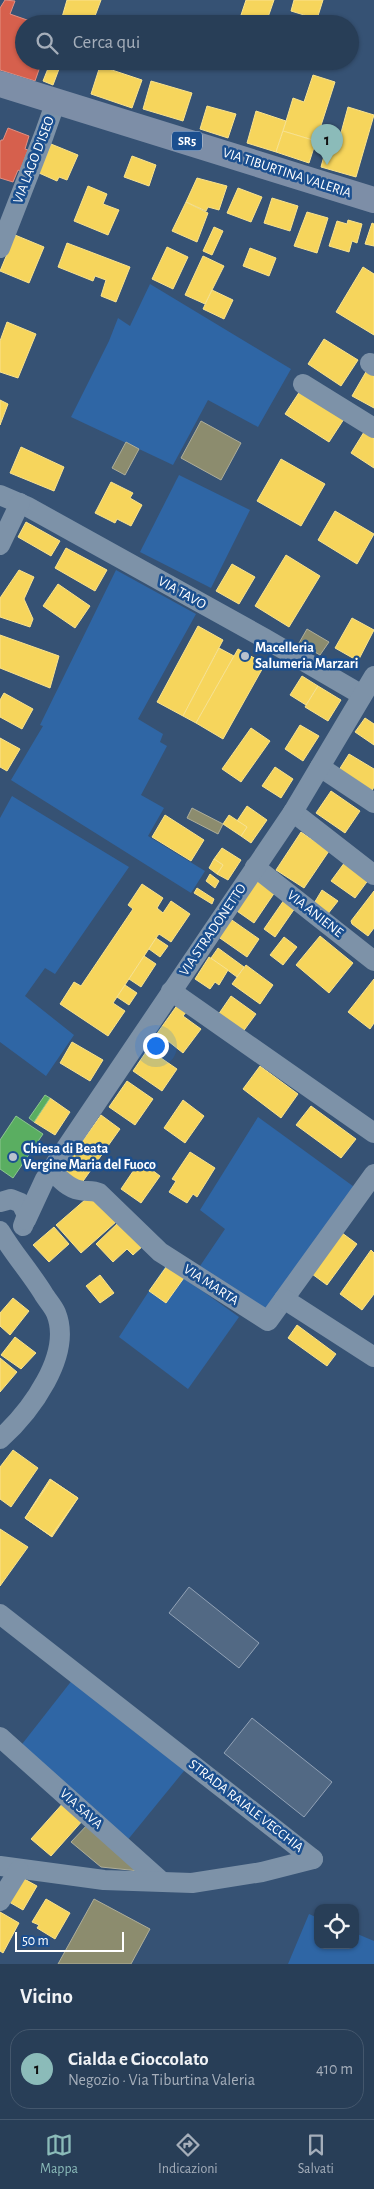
<!DOCTYPE html>
<html lang="it">
<meta charset="utf-8">
<style>
body{margin:0;font-family:"Alegreya Sans",sans-serif;background:#344961;color:#f1f3f6}
.controls{position:absolute;right:15px;bottom:15px;display:grid;overflow:hidden;border-radius:10px;box-shadow:0 1px 4px #0004}
.controls button{width:45px;height:45px;display:grid;place-items:center;padding:0;border:0;border-bottom:1px solid #44576d;background:#283e57;color:#f1f3f6;font:25px sans-serif}
.scale{position:absolute;left:15px;bottom:12px;width:109px;box-sizing:border-box;padding-left:5px;border:2px solid #fff;border-top:0;font-size:14px;line-height:18px;white-space:nowrap;color:#fff;-webkit-text-stroke:4px #1b4f8f;paint-order:stroke}
.you{position:absolute;left:155px;top:1045px;width:18px;height:18px;margin:-12px;border:4px solid #fff;border-radius:50%;background:#1a73e8;box-shadow:0 0 0 8px #1a73e833}
.badge{display:grid;place-items:center;width:32px;height:32px;border-radius:50%;background:#8bbbb9;color:#111;font-size:16px;font-weight:700}
.pin{position:absolute;translate:-50% -41px;filter:drop-shadow(0 1px 2px #0008)}
.pin::after{content:'';position:absolute;top:26px;width:18px;height:15px;background:inherit;clip-path:polygon(0 0,100% 0,50% 100%)}
.list{margin:0;padding:0;list-style:none}
h2{display:flex;justify-content:space-between;align-items:center;height:65px;margin:0;padding:0 20px;font-size:21px}
h2 small{font-size:16px;font-weight:400;color:#a5aeba}
.list li{display:grid;grid-template-columns:32px 1fr auto;gap:15px;align-items:center;box-sizing:border-box;height:80px;margin:0 10px 10px;padding:0 10px;border:1px solid #44576d;border-radius:20px}
.list b{display:block;font-size:19px;white-space:nowrap}
.list p{margin:0;font-size:16px;white-space:nowrap;color:#a5aeba}
.list em{font-size:16px;font-style:normal;color:#a5aeba}
.icon{flex:none;width:28px;height:28px;fill:none;stroke:currentColor;stroke-width:2;stroke-linecap:round;stroke-linejoin:round}
.map{position:relative;flex:none;width:374px;height:1964px;overflow:hidden}
.search{position:absolute;background:#283e57;box-shadow:0 1px 4px #0004;left:15px;right:15px;top:15px;height:55px;display:flex;align-items:center;gap:12px;box-sizing:border-box;padding:0 18px;border-radius:28px;color:#a5aeba;font-size:19px}
.sheet{height:155px;background:#283e57}
nav{display:flex;justify-content:space-around;align-items:center;box-sizing:border-box;height:70px;border-top:1px solid #44576d;background:#283e57;font-size:14px;color:#a5aeba}
nav a{display:grid;justify-items:center;gap:2px}
nav .on{color:#8bbbb9}
.map>svg:first-child{display:block}
</style>
<div class="map">
<svg width="374" height="1964" viewBox="0 0 374 1964">
<rect width="100%" height="100%" fill="#365274"/>
<g fill="#2f66a5">
<path d="M150 284 291 369 258 427 208 400 173 465 71 417 109 341 118 318 130 326Z"/>
<path d="M179 475 250 510 211 588 140 552Z"/>
<path d="M116 570 196 614 138 719 163 734 160 742 167 746 141 795 164 808 148 836 205 871 191 893 11 780 43 726 40 725Z"/>
<path d="M12 796 129 867 55 974 45 968 25 996 74 1035 46 1076 0 1042V818Z"/>
<path d="M258 1117 357 1189 267 1312 200 1266 225 1229 200 1210Z"/>
<path d="M166 1265 239 1317 188 1389 119 1337Z"/>
<path d="M73 1679 188 1766 126 1842 19 1748Z"/>
<path d="M309 1914 318 1918V1945H355V1933L374 1941V1964H288Z"/>
</g>
<g fill="#f6d55c" stroke="#f9e28d">
<path d="M67 0H101L92 24H60Z"/>
<path d="M246 0H274L266 23 241 15Z"/>
<path d="M294 0H323L317 19 291 11Z"/>
<path d="M51 61H62L53 85 43 81Z"/>
<path d="M100 66 142 80 132 108 91 94Z"/>
<path d="M313 75 335 82 316 141 283 131 293 98 304 102Z"/>
<path d="M151 81 192 93 183 121 143 109Z"/>
<path d="M207 106 236 114 228 138 200 129Z"/>
<path d="M348 107 374 115 356 177 321 167 329 137 339 140Z"/>
<path d="M256 111 286 121 276 152 247 143Z"/>
<path d="M283 131 316 141 309 163 276 152Z"/>
<path d="M51 144 78 155 67 180 59 177 57 181 39 173Z"/>
<path d="M132 156 156 165 149 186 124 177Z"/>
<path d="M197 178 227 186 219 210 208 207 206 211 186 202Z"/>
<path d="M88 186 107 194 103 204 119 210 108 235 74 221Z"/>
<path d="M238 188 262 197 251 222 227 213Z"/>
<path d="M272 198 298 206 290 231 264 223Z"/>
<path d="M186 202 208 213 197 242 172 231Z"/>
<path d="M307 212 328 218 317 253 294 246Z"/>
<path d="M348 220 362 224 357 243 352 241 349 252 329 246 337 221 347 224Z"/>
<path d="M372 223 374 224V246L365 244Z"/>
<path d="M214 227 223 231 212 255 203 251Z"/>
<path d="M15 235 44 247 29 283 0 271Z"/>
<path d="M67 243 130 267 116 302 101 296 106 280 95 276 93 281 58 267Z"/>
<path d="M167 247 188 257 173 289 152 279Z"/>
<path d="M250 248 276 258 269 276 243 266Z"/>
<path d="M203 256 224 266 205 304 185 295Z"/>
<path d="M363 267 374 274V335L336 312Z"/>
<path d="M212 290 233 300 224 319 203 309Z"/>
<path d="M7 322 36 334 18 378 0 372V341Z"/>
<path d="M324 339 358 360 341 386 308 364Z"/>
<path d="M367 370 374 374V408L352 396Z"/>
<path d="M300 391 344 419 329 442 285 414Z"/>
<path d="M0 400 8 404 0 425Z"/>
<path d="M364 432 374 438V468L351 453Z"/>
<path d="M21 447 64 467 54 491 10 473Z"/>
<path d="M281 459 325 484 301 526 257 501Z"/>
<path d="M111 482 133 493 130 498 142 505 131 526 117 519 115 523 95 513Z"/>
<path d="M335 511 374 534 357 564 318 540Z"/>
<path d="M26 522 60 541 51 556 18 537Z"/>
<path d="M66 548 107 570 95 591 55 568Z"/>
<path d="M286 555 320 576 289 627 255 606Z"/>
<path d="M232 564 255 577 239 604 216 591Z"/>
<path d="M19 570 34 577 24 599 33 619 30 627 0 617V598Z"/>
<path d="M58 584 90 606 75 628 43 606Z"/>
<path d="M352 618 374 630 358 661 335 648Z"/>
<path d="M198 626 223 640 183 716 157 702Z"/>
<path d="M0 635 59 656 50 688 0 668Z"/>
<path d="M219 648 234 656 196 723 183 716Z"/>
<path d="M238 649 265 664 223 739 196 723Z"/>
<path d="M302 676 318 686 306 705 290 695Z"/>
<path d="M318 686 341 700 328 721 305 707Z"/>
<path d="M4 693 33 709 22 729 0 717V700Z"/>
<path d="M365 718 374 724V745L355 732Z"/>
<path d="M300 725 319 736 303 761 285 749Z"/>
<path d="M251 728 270 741 241 782 222 769Z"/>
<path d="M0 738 20 749 7 771 0 767Z"/>
<path d="M349 754 374 769V787L370 794 337 773Z"/>
<path d="M275 767 293 779 281 798 262 786Z"/>
<path d="M331 791 360 811 345 833 316 813Z"/>
<path d="M247 806 267 820 251 843 241 836 247 827 237 821Z"/>
<path d="M165 815 204 840 191 861 152 837Z"/>
<path d="M229 815 247 827 241 836 223 824Z"/>
<path d="M301 832 329 851 304 888 276 870Z"/>
<path d="M222 848 241 860 228 880 217 874 223 865 214 859Z"/>
<path d="M214 859 223 865 217 874 209 868Z"/>
<path d="M345 862 369 879 355 898 331 881Z"/>
<path d="M210 874 219 881 215 888 206 881Z"/>
<path d="M255 878 275 892 254 923 234 909Z"/>
<path d="M142 884 163 898 157 908 163 913 171 901 190 914 171 942 159 934 156 938 113 1003 125 1011 108 1036 60 1004 74 982 81 986 133 909 128 905Z"/>
<path d="M197 888 214 899 212 904 194 893Z"/>
<path d="M322 890 338 901 327 915 313 905Z"/>
<path d="M374 891V928L368 936 352 924 351 921Z"/>
<path d="M284 900 295 908 275 937 264 929Z"/>
<path d="M229 918 259 939 247 957 217 936Z"/>
<path d="M320 936 353 963 329 993 296 965Z"/>
<path d="M284 937 297 947 283 965 270 955Z"/>
<path d="M156 938 168 946 160 957 149 949Z"/>
<path d="M218 948 244 967 237 977 211 958Z"/>
<path d="M144 956 156 964 141 987 129 979Z"/>
<path d="M209 957 228 970 219 985 215 982 210 989 195 979Z"/>
<path d="M246 965 273 985 260 1004 232 984Z"/>
<path d="M374 979V1023L370 1029 348 1012Z"/>
<path d="M125 985 137 993 129 1005 117 997Z"/>
<path d="M231 996 256 1014 242 1033 218 1015Z"/>
<path d="M178 1004 187 1011 183 1016 201 1029 183 1053 168 1041 162 1050 151 1042Z"/>
<path d="M72 1042 103 1060 90 1081 60 1063Z"/>
<path d="M148 1049 177 1069 162 1091 133 1071Z"/>
<path d="M260 1066 298 1094 281 1118 243 1089Z"/>
<path d="M127 1081 153 1099 135 1125 109 1107Z"/>
<path d="M50 1098 70 1112 55 1135 34 1122Z"/>
<path d="M183 1100 204 1116 185 1143 164 1128Z"/>
<path d="M311 1106 356 1139 341 1158 296 1125Z"/>
<path d="M101 1115 120 1129 81 1184 62 1170Z"/>
<path d="M190 1152 215 1168 197 1197 193 1194 187 1203 169 1192 176 1181 172 1179Z"/>
<path d="M140 1161 160 1176 141 1203 121 1189Z"/>
<path d="M93 1193 117 1221 81 1253 56 1225Z"/>
<path d="M121 1220 144 1245 133 1255 127 1249 113 1262 96 1244Z"/>
<path d="M54 1227 69 1244 49 1262 33 1245Z"/>
<path d="M338 1230 357 1244 327 1285 308 1271Z"/>
<path d="M371 1250 374 1253V1294L362 1310 340 1294Z"/>
<path d="M169 1263 186 1275 166 1303 149 1291Z"/>
<path d="M100 1275 114 1293 100 1303 86 1286Z"/>
<path d="M13 1298 29 1311 10 1335 0 1326V1313Z"/>
<path d="M297 1325 336 1354 327 1366 288 1338Z"/>
<path d="M15 1337 36 1353 21 1369 1 1355Z"/>
<path d="M0 1358 17 1372 0 1392Z"/>
<path d="M13 1450 38 1468 11 1507 0 1499V1467Z"/>
<path d="M50 1479 78 1498 52 1537 25 1518Z"/>
<path d="M51 1480 78 1498 51 1536 25 1518Z"/>
<path d="M0 1529 28 1547 0 1586Z"/>
<path d="M65 1801 84 1819 51 1856 31 1839Z"/>
<path d="M17 1875 37 1886 23 1910 4 1899Z"/>
<path d="M46 1899 70 1913 55 1939 37 1928 39 1925 32 1922Z"/>
<path d="M0 1912 19 1923 3 1953 0 1951Z"/>
</g>
<g fill="#d6604d" stroke="#e29082">
<path d="M5 0 15 1 10 14 30 21 29 24H24L19 41 24 42V61H42L35 81 0 70V8Z"/>
<path d="M8 128 29 136 25 149 28 150 20 171 18 170 13 182 0 178V142L1 140H3Z"/>
</g>
<g fill="#5aae61" stroke="#8cc690">
<path d="M45 1095 50 1098 34 1122 29 1118Z"/>
<path d="M16 1116 43 1134 13 1178 0 1169V1140Z"/>
</g>
<g fill="#8c8c6e" stroke="#aeae9a">
<path d="M201 421 241 443 221 480 181 458Z"/>
<path d="M126 442 139 449 125 475 112 468Z"/>
<path d="M307 629 329 642 320 655 299 643Z"/>
<path d="M192 808 223 824 218 834 187 818Z"/>
<path d="M89 1823 139 1871 101 1867 71 1842Z"/>
<path d="M94 1899 150 1929 131 1964H58Z"/>
</g>
<g fill="#526984" stroke="#92a2b6">
<path d="M189 1587 259 1643 239 1668 169 1613Z"/>
<path d="M252 1718 332 1782 304 1817 224 1753Z"/>
</g>
<g fill="none" stroke-linecap="round" stroke-linejoin="round">
<g stroke="#7d92a8" stroke-width="20">
<path d="M0 248 44 135 56 101"/>
<path d="M370 363 374 366"/>
<path d="M303 384 374 428"/>
<path d="M0 495 28 507 264 638 362 695"/>
<path d="M0 545 20 503"/>
<path d="M320 767 374 803"/>
<path d="M293 812 374 875"/>
<path d="M255 867 374 961"/>
<path d="M171 991 374 1133"/>
<path d="M51 1170C59 1178 68 1188 79 1190 86 1192 92 1190 99 1193L160 1252 268 1321 374 1174"/>
<path d="M0 1202 11 1199 21 1203 27 1215 23 1226"/>
<path d="M26 1220 45 1179 293 812 374 676"/>
<path d="M0 1231C13 1253 30 1272 43 1293 47 1300 53 1306 56 1313 73 1355 30 1412 0 1439"/>
<path d="M284 1299 374 1357"/>
<path d="M0 1614 313 1859"/>
<path d="M0 1737 161 1881"/>
<path d="M0 1866 104 1880 192 1883 262 1872 313 1859"/>
<path d="M0 1901 19 1870"/>
</g>
<path stroke="#7d8ea7" stroke-width="26" d="M0 84 374 200"/>
</g>
<g fill="#b9c2ce" stroke="#1b4f8f" stroke-width="2">
<circle cx="245" cy="656" r="5"/>
<circle cx="13" cy="1157" r="5"/>
</g>
<g text-anchor="middle" dominant-baseline="central" stroke-width="5" stroke-linejoin="round" paint-order="stroke">
<rect fill="#1b4f8f" stroke="#bbcadd" stroke-width="1" x="172" y="131.5" width="30" height="19" rx="4"/>
<g font-size="12" font-weight="bold" fill="#fff">
<text x="187" y="141">SR5</text>
</g>
<g font-size="14" fill="#fff" stroke="#1b4f8f">
<text transform="translate(34 160) rotate(-69)">VIA LAGO D'ISEO</text>
<text transform="translate(287 173) rotate(18)">VIA TIBURTINA VALERIA</text>
<text transform="translate(182 593) rotate(29)">VIA TAVO</text>
<text transform="translate(315 914) rotate(38)">VIA ANIENE</text>
<text transform="translate(213 930) rotate(-56)">VIA STRADONETTO</text>
<text transform="translate(211 1285) rotate(33)">VIA MARTA</text>
<text transform="translate(246 1806) rotate(38)">STRADA RAIALE VECCHIA</text>
<text transform="translate(81 1809) rotate(42)">VIA SAVA</text>
</g>
<g font-size="14" font-weight="bold" fill="#fff" stroke="#1b4f8f" text-anchor="start">
<text x="255" y="648">Macelleria<tspan x="255" dy="16">Salumeria Marzari</tspan></text>
<text x="23" y="1149">Chiesa di Beata<tspan x="23" dy="16">Vergine Maria del Fuoco</tspan></text>
</g>
</g>
</svg>
<div class="controls">
<button><svg class="icon" aria-label="locate" viewBox="0 0 24 24"><circle cx="12" cy="12" r="6"/><path d="M12 2v4M12 18v4M2 12h4M18 12h4"/></svg></button>
</div>
<div class="scale">50 m</div>
<div class="you"></div>
<div class="pin badge" style="left:327px;top:165px">1</div>
<div class="search"><svg class="icon" aria-label="search" viewBox="0 0 24 24"><circle cx="10" cy="10" r="6"/><path d="M15 15l6 6"/></svg>Cerca qui</div>
</div>
<section class="sheet">
<h2>Vicino<small></small></h2>
<ul class="list">
<li><span class="badge">1</span><div><b>Cialda e Cioccolato</b><p>Negozio · Via Tiburtina Valeria</p></div><em>410 m</em></li>
</ul>
</section>
<nav>
<a class="on"><svg class="icon" aria-label="map" viewBox="0 0 24 24"><path d="M3 6l6-2 6 2 6-2v14l-6 2-6-2-6 2zM9 4v14M15 6v14"/></svg>Mappa</a>
<a><svg class="icon" aria-label="directions" viewBox="0 0 24 24"><path d="M12 3l9 9-9 9-9-9zM9 14v-3h6M13 9l2 2-2 2"/></svg>Indicazioni</a>
<a><svg class="icon" aria-label="saved" viewBox="0 0 24 24"><path d="M7 4h10v16l-5-4-5 4z"/></svg>Salvati</a>
</nav>
